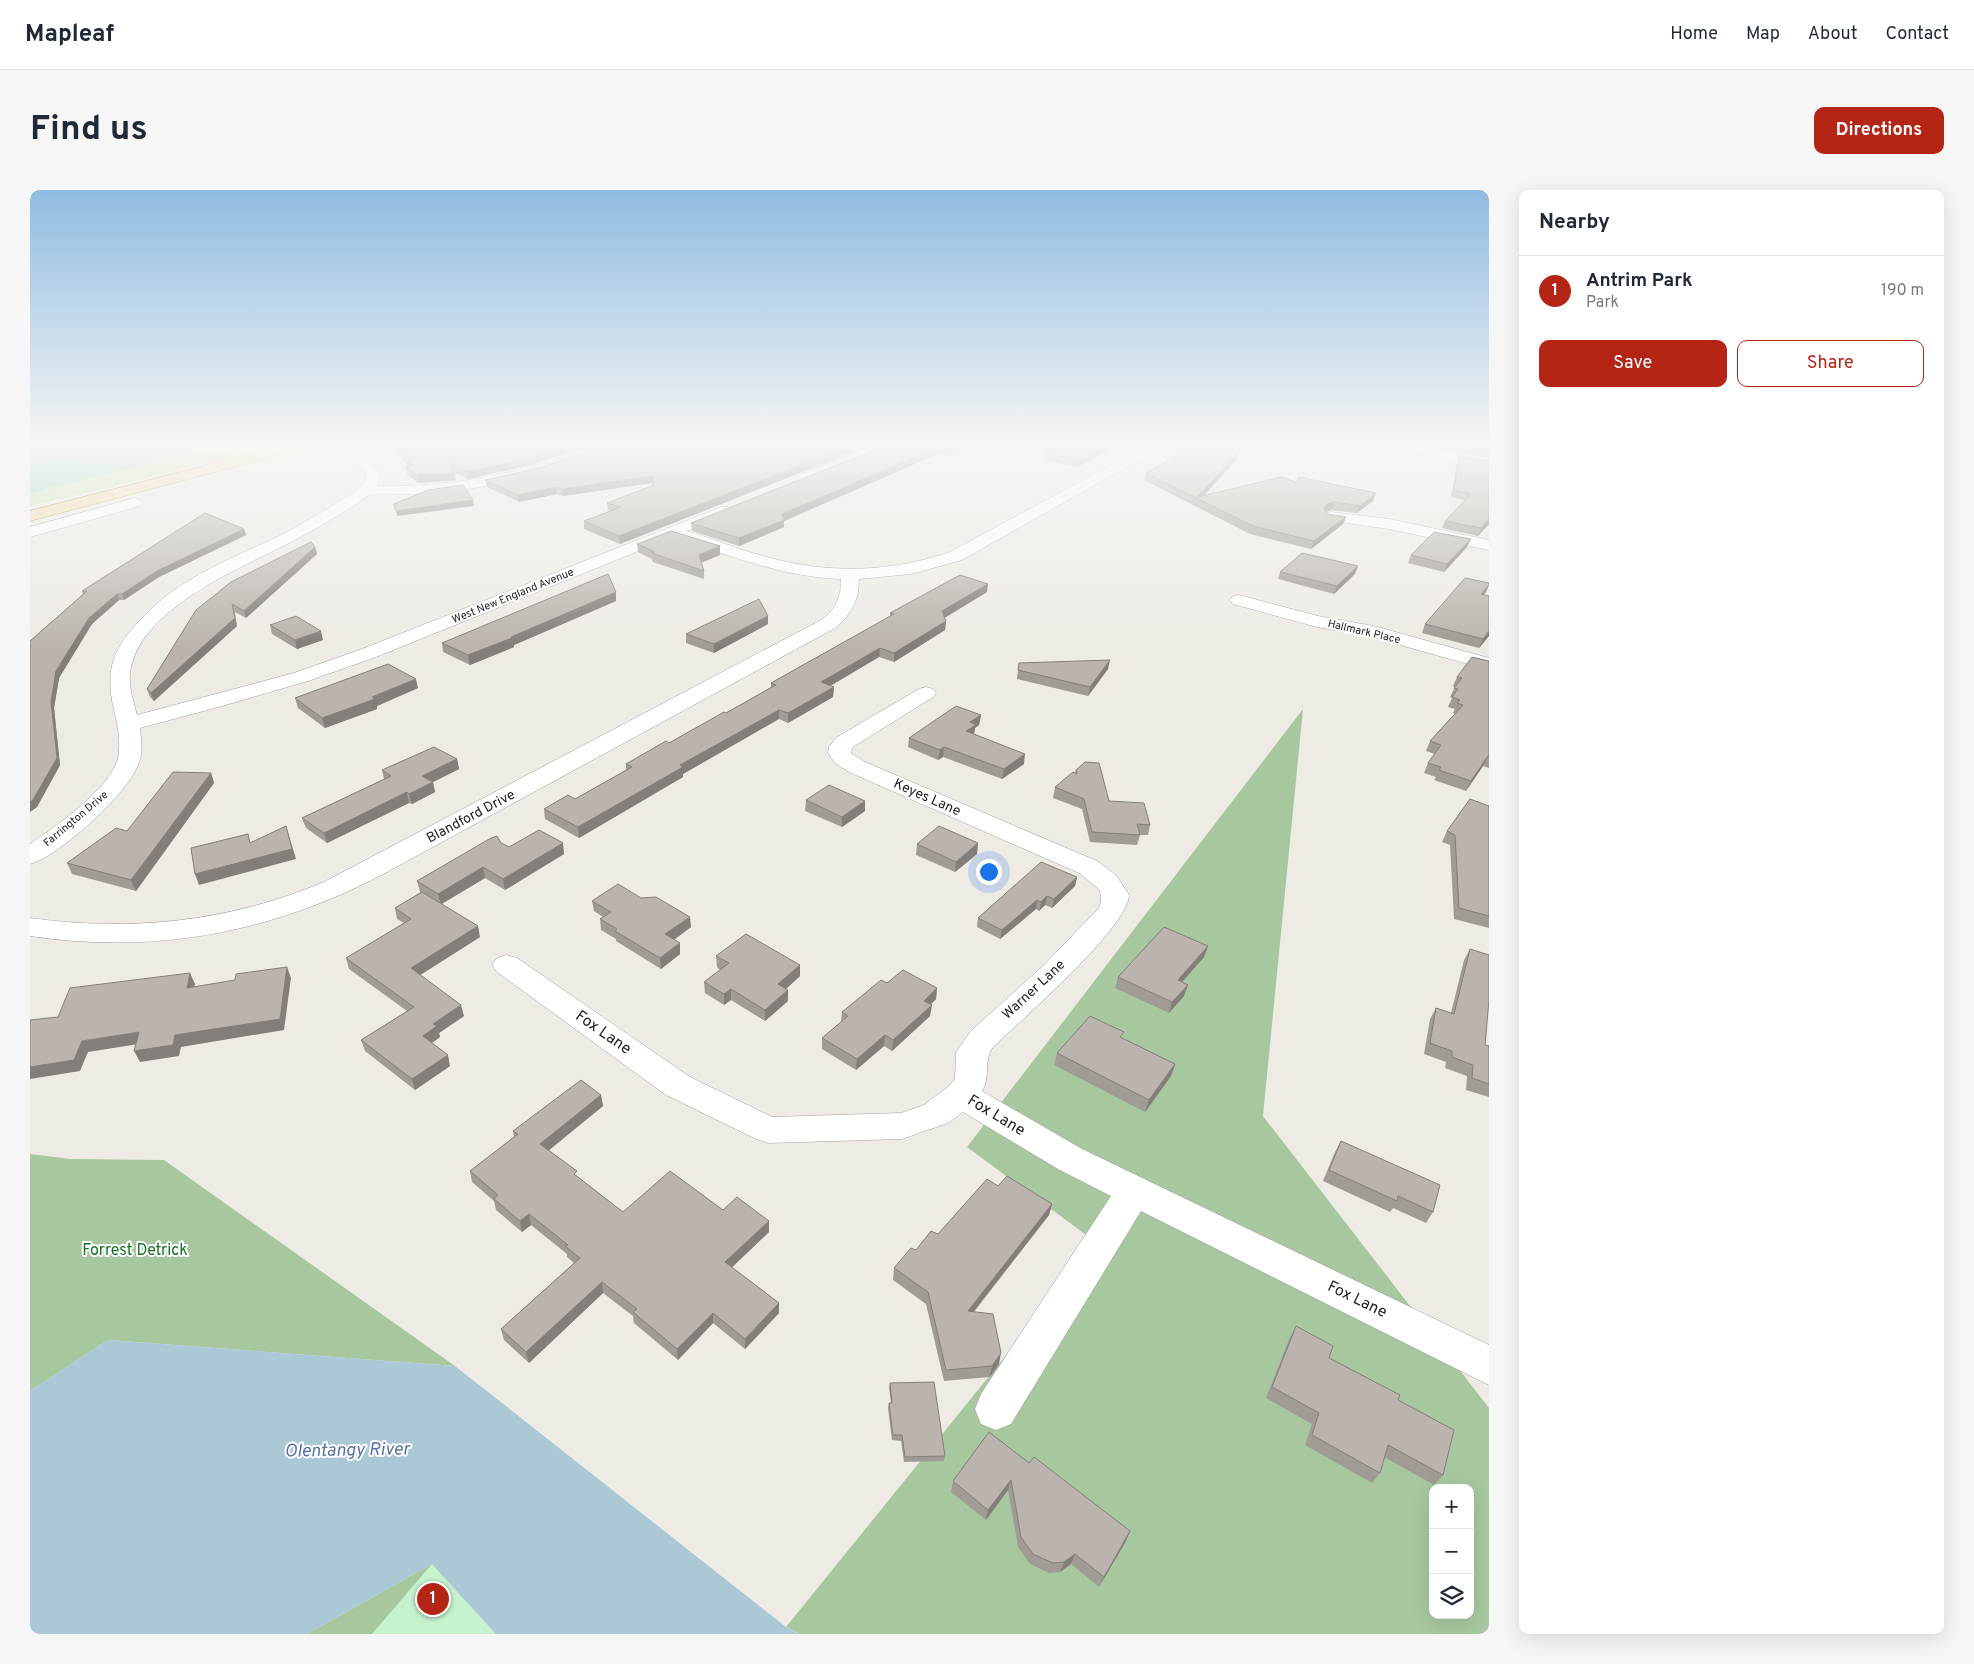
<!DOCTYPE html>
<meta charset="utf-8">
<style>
body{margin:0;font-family:Overpass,sans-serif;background:#f6f6f7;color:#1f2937}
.controls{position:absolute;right:15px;bottom:15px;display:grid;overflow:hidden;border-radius:10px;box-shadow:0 5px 20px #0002}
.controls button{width:45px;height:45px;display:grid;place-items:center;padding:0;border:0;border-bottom:1px solid #e0e1e3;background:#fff;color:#1f2937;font:25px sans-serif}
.you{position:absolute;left:958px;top:681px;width:18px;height:18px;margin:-12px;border:4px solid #fff;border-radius:50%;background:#1a73e8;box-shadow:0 0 0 8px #1a73e833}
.badge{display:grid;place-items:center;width:32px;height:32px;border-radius:50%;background:#b52516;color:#fff;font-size:16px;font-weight:700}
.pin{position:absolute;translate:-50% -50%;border:2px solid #fff;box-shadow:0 1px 5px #0006}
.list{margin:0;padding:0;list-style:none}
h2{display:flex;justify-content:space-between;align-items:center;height:65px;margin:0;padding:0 20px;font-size:21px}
h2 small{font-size:16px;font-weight:400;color:#747a83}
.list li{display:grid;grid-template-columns:32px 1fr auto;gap:15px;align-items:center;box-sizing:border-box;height:70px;padding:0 20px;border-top:1px solid #e0e1e3}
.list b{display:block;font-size:19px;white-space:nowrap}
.list p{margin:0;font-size:16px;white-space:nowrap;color:#747a83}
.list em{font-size:16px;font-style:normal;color:#747a83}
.actions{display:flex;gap:10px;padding:15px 20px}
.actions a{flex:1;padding:11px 0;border:1px solid #b52516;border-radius:10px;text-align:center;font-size:18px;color:#b52516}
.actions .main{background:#b52516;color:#fff}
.icon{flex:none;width:28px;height:28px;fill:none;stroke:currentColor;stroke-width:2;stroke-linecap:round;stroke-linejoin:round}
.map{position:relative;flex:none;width:1459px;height:1444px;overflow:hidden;border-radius:10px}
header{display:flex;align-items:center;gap:30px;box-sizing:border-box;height:70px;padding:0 25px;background:#fff;border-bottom:1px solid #e0e1e3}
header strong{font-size:24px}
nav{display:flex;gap:28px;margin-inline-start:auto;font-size:18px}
.intro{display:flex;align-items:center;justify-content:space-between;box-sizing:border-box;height:120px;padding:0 30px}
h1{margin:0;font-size:35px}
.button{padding:12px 22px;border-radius:10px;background:#b52516;color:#fff;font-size:18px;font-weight:700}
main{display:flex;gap:30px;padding:0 30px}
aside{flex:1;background:#fff;border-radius:10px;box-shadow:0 5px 20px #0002}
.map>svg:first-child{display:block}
</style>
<header>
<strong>Mapleaf</strong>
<nav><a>Home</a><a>Map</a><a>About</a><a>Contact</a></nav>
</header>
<div class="intro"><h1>Find us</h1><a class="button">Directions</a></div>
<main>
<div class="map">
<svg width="1459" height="1444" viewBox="0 0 1459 1444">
<rect width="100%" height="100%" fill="#eeebe5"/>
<path fill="#c4e2b0" d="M80 254H242L240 256 102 292 0 316V268Z"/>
<g fill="#a7c89e" fill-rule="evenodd">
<path d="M1273 519 1233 926 1459 1218V1444H770L756 1437 1067 1053 937 957ZM1403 1298H1440V1425H1403Z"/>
<path d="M0 964 41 969 134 970 425 1176 78 1150 0 1201Z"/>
<path d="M402 1374 466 1444H277Z"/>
</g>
<path fill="#c6f3ce" d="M402 1374 466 1444H342Z"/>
<path fill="#8bd4bf" d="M0 254H138L160 263 0 303Z"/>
<g fill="#aac8d6">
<path d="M56 254H71L80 258 31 270 17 263Z"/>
<path d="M78 1150 425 1176 756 1437 769 1444H466L402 1374 277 1444H0V1201Z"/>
</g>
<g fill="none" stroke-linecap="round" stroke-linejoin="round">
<g stroke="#9f9f9f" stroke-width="1">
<g id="minor">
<path d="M282 254C309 254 340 260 351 287L347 296C396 297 444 291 491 280L496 281 498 284 496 287C463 295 430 302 395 304 385 305 345 302 339 305 333 308 328 313 323 316 303 329 282 341 261 352 211 378 115 416 101 477 97 493 103 510 107 525L264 483 332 459 691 317H701L704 320 701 323 656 341C682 348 707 359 733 366 795 384 859 383 920 362L1120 254H1137L932 370 881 384 829 389C829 410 822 423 807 437L357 682C245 742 126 765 0 746V728C101 742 199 732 294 692L793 429C807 417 811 407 811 389 755 387 703 367 649 349L648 345 346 467 278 491 185 518 110 538C111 548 113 559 110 569 104 599 30 666 0 674V654C25 637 81 598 88 568 91 552 88 535 84 520 73 473 87 453 120 420 155 386 203 368 247 347 265 338 282 328 300 317 313 309 330 302 337 287 329 267 303 263 284 257Z"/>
<path d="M848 254H867L865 257 780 291H770L768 288 770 285Z"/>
<path d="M1353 254H1382L1459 269V277L1360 258Z"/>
<path d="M105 308 110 310 113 313 110 316 0 347V337Z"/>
<path d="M1301 322 1359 329 1459 350V360L1359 339 1295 330 1293 327 1295 324Z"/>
<path d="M1209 405 1288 426 1344 436 1459 468V480L1335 445 1287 437 1203 414 1200 410 1203 406Z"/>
<path d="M896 497 903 499 906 503 903 507 823 557 821 563 835 572 1067 671 1086 685 1099 705C1098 738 990 831 963 857 953 870 961 887 952 901L1052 959 1459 1155V1195L1111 1021 981 1234 966 1240 951 1234 945 1219 951 1204 1081 1006 1028 979 933 922 918 933 872 949 738 953 726 949 636 905 467 782 462 775 467 768 477 765 487 768 660 887 742 927 871 923 894 915 919 896 925 889 926 862 941 841 1014 775 1069 718 1071 711 1070 700 1049 683 819 582 805 573 798 563 799 557 807 547 889 499Z"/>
</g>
</g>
<g stroke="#876b10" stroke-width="1">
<path id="major" d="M259 254H282L280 257 0 331V321Z"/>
</g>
<use href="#minor" fill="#fff" fill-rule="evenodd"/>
<use href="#major" fill="#f1d8a6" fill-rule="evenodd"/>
</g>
<g fill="#a19b96">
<path d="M359 254H564L500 275 443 288 438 289 424 282 426 290 388 293 377 284 376 277 379 276 360 258Z"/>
<path d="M582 254H843L590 354 554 339V331L580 321 578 320 577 313 623 296 622 293 533 306 527 304 489 312 457 297 455 290 510 278Z"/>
<path d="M860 254H944L918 265 910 263 754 331V337L709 356 662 341 661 333Z"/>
<path d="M980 254H1083L1082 259 1047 277 1014 270 1015 263 1016 262Z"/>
<path d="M1392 254H1459V268Z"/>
<path d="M1206 261 1209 262 1207 269 1173 305 1266 292 1346 303 1343 311 1327 323 1301 320 1296 322 1297 324 1316 327 1313 334 1281 359 1220 344 1114 290 1116 283Z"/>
<path d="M1429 266 1459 271V334L1448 346 1412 338 1415 331 1435 310 1421 307 1427 273Z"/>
<path d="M214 339 216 345 129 387 94 410H89L62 434 29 488 24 518 30 575 7 617 0 622V451L53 404 52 401Z"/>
<path d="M607 354 690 365 671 373 674 381V389L623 372 622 369 608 362Z"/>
<path d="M285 357 287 364 216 428 205 422 207 436 124 511 120 507 117 499 166 420Z"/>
<path d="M1437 357 1414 382 1378 373 1381 365Z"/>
<path d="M1250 382 1325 384 1304 404 1248 389Z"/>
<path d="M957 402 914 428 916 431 915 440 864 472 849 467 800 496 804 497 803 507 758 533 749 529 653 584V587L549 648 515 629 514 619 545 609 596 580V574L639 553 696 523 741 497V493L860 427V423Z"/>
<path d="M1456 402 1454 405 1459 406V446L1449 458 1392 443 1395 434Z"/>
<path d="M586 411 484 455V457L440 475 413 462 412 453Z"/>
<path d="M738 426V434L684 463 656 453V444Z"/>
<path d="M240 435 293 450 267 459 242 444Z"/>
<path d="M1459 471V578L1453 576 1436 601 1404 590 1406 587 1394 583 1398 573 1405 564 1396 561 1400 551 1425 524 1423 523 1425 519 1418 517 1422 508 1420 507 1425 497 1423 496 1427 487Z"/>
<path d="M989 473 1078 479 1058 506 987 489Z"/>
<path d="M388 498 347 516V519L295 538 268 518 265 508Z"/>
<path d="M951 525 949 535 945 538 944 544 994 574 972 589 913 567 908 570 878 557 879 548Z"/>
<path d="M427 569 429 579 403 592 405 602 382 614 379 613 297 653 276 638 272 628 354 589 352 580Z"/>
<path d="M1046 580 1079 611 1120 635 1118 645H1110L1107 655 1060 652 1052 619 1023 608 1025 597 1045 583Z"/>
<path d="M181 583 184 593 106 701 42 684 37 673 97 641Z"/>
<path d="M776 610 835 621 812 637 775 621Z"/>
<path d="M1459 616V738L1424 729 1420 655 1412 652 1417 641Z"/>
<path d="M471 653 479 657 534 664 475 700 455 688 412 714 450 747 390 785 434 826 409 843 410 847 402 853 420 876 385 900 335 861 331 850 377 821 319 779 316 768 374 733 367 729 365 718 391 702H390L387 691Z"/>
<path d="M948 653 947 664 925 682 886 665 887 654Z"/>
<path d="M1047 687 1045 696 1022 718 1015 715 1009 721 1006 719 970 749 947 737 948 728Z"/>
<path d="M562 711 661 737 644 750 650 764 631 779 586 751V749L571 740 570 729 573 727 564 721Z"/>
<path d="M1178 756 1174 767 1152 792 1154 806 1139 823 1085 798 1088 787Z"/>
<path d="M1440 759 1455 855 1459 856V907L1436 900 1437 886 1415 878 1416 872 1394 864 1400 829 1406 818 1421 823 1434 770Z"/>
<path d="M686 766 770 775V786L756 799 758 800V811L735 831 701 810 694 815 675 803 674 792 690 780 687 777Z"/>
<path d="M857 793 907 798 906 809 900 815V826L862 861 854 856 826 880 792 859V848L811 832 812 822Z"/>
<path d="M1092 848 1145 874 1141 886 1115 922 1024 875 1027 863Z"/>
<path d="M571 905 573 916 519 960 548 987 593 1022 693 1020 739 1031V1042L702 1077 749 1113V1123L715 1159 683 1133 648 1170 604 1133 603 1126 573 1103 499 1173 474 1150 471 1139 544 1073 537 1067V1064L501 1035 492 1042 466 1020 464 1011 442 992 440 981 484 947 483 941Z"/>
<path d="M1311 951 1403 1022 1396 1033 1363 1018 1360 1022 1293 991 1305 962Z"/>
<path d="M968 996 1022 1014 1019 1025 944 1122 969 1174 960 1187 914 1191 896 1114 863 1090 864 1078 886 1060 908 1044Z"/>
<path d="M1266 1136 1299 1168 1368 1210 1413 1285 1404 1295 1354 1267 1350 1283 1342 1293 1275 1255 1282 1234 1236 1208 1260 1147Z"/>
<path d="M860 1193 915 1266 914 1271 874 1272 871 1251 862 1250 858 1218 859 1213H861L859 1198Z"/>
<path d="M959 1242 1096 1351 1069 1397 1041 1374 1030 1382 1019 1383 1000 1374 988 1357 978 1300 956 1330 921 1302 923 1291Z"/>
</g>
<g fill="#837e7a">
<path d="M542 254H564L500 275 438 289 437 281Z"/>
<path d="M825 254H843L590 354 589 346Z"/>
<path d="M929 254H944L918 265 919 258Z"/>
<path d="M1075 254H1083L1082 259 1047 277 1048 270Z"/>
<path d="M911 256 910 263 754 331V337L709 356V348L752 324Z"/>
<path d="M1209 262 1207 269 1170 310 1167 307Z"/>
<path d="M425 283 426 290 388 293 387 285Z"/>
<path d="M622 286V293L533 306 532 299Z"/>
<path d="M526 297 527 304 489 312 488 305Z"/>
<path d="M1346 303 1343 311 1327 323 1330 316Z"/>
<path d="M443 310 444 316 367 326 366 321Z"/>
<path d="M1304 312 1301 320 1294 322V318L1297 314Z"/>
<path d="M1316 327 1313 334 1281 359 1284 351Z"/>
<path d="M1459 329V334L1448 346 1451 338Z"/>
<path d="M214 339 216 345 129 387 94 410 92 404 127 381Z"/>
<path d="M1441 349 1437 357 1414 382 1417 374Z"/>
<path d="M690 356V365L670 373 669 365Z"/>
<path d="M285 357 287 364 216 428 214 421Z"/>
<path d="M1328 376 1325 384 1304 404 1307 396Z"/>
<path d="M958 394 957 402 911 430 912 421Z"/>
<path d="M1459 395 1456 402 1448 413 1451 404Z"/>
<path d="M586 402V411L484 455V457L440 475 438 465Z"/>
<path d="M87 404 89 410 62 434 29 488 24 518 30 575 7 617 0 622V612L26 481 59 428Z"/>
<path d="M202 414 207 436 124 511 121 503Z"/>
<path d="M738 426V434L684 463V454Z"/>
<path d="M916 431 915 440 864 472V463Z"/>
<path d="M291 441 293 450 267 459 265 450Z"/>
<path d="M1459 441V446L1449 458 1453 449Z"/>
<path d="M850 458 849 467 790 502 791 492Z"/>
<path d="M1080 470 1078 479 1058 506 1060 497Z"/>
<path d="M386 489 388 498 347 516V519L295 538 292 528Z"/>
<path d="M804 497 803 507 758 533V523Z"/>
<path d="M749 520V529L653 584V587L549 648 548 637 650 575Z"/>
<path d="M951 525 949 535 945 538 944 544 936 541 940 532Z"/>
<path d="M914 557 913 567 908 570 910 560Z"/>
<path d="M995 564 994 574 972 589 974 579Z"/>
<path d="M1458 566 1453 576 1436 601 1441 591Z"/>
<path d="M427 569 429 579 403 592 405 602 382 614 379 604 392 586Z"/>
<path d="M181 583 184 593 106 701 101 690Z"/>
<path d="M377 602 379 613 297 653 294 643Z"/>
<path d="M835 611V621L812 637V627Z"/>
<path d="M256 636 266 669 169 695 165 684Z"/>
<path d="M533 653 534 664 475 700 473 689Z"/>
<path d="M948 653 947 664 925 682 926 672Z"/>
<path d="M453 677 455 688 411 714 408 704Z"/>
<path d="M1047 687 1045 696 1022 718 1024 709Z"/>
<path d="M1017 706 1015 715 1009 721 1011 712Z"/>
<path d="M1007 710 1006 719 970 749 972 740Z"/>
<path d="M660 727 661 737 636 755 635 744Z"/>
<path d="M448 736 450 747 384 789 381 778Z"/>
<path d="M650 753V764L631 779 630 768Z"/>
<path d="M1178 756 1174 767 1144 801 1148 790Z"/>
<path d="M770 775V786L748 806V794Z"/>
<path d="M257 777 261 788 254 840 151 857 149 866 110 872 104 861 145 845Z"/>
<path d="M160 783 165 794 162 809 157 798Z"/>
<path d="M1158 795 1154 806 1139 823 1142 812Z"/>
<path d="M907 798 906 809 893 822 894 811Z"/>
<path d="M701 799V810L694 815V804Z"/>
<path d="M758 800V811L735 831V820Z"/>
<path d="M431 815 434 826 409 843 410 847 396 857 393 846 403 834Z"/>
<path d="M902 815 900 826 862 861 863 850Z"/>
<path d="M109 842 115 853 58 862 50 881 0 889V877L52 851Z"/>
<path d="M855 845 854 856 826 880 827 869Z"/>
<path d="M418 865 420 876 385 900 382 889Z"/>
<path d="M1145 874 1141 886 1115 922 1119 910Z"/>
<path d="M571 905 573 916 513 965 510 954Z"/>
<path d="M1022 1014 1019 1025 935 1132 938 1121Z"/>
<path d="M499 1024 501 1035 492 1042 490 1031Z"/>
<path d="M739 1031V1042L696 1083 695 1072Z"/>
<path d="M572 1092 573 1103 499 1173 496 1162Z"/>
<path d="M749 1113V1123L715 1159V1149Z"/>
<path d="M683 1123V1133L648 1170 647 1159Z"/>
<path d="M971 1163 969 1174 960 1187 962 1176Z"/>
<path d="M981 1290 978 1300 956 1330 958 1320Z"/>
<path d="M1100 1341 1096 1351 1069 1397 1074 1387Z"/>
<path d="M1045 1364 1041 1374 1030 1382 1034 1372Z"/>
</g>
<g fill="#bbb4ae" stroke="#837e7a">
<path d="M362 254H542L499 268 442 281H437L417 272 425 283 387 285 376 277 383 275 379 272 381 271Z"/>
<path d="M582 254H825L589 346 554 331 591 317 577 313 624 295 622 286 532 299 526 297 488 305 455 290 510 278Z"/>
<path d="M860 254H929L919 258 911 256 752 324 754 330 709 348 661 333Z"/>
<path d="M1013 254H1080L1048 270 1015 263 1027 257Z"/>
<path d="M1167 254H1200L1207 255 1202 261 1209 262 1167 307 1252 287 1266 292 1269 287 1346 303 1330 316 1304 312 1297 314 1294 318 1297 324 1316 327 1284 351 1223 336 1116 283Z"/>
<path d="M1429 254H1459V260Z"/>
<path d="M1429 266 1459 271V329L1451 338 1415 331 1441 304 1424 300Z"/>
<path d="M433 295 443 310 366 321 364 314 398 300Z"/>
<path d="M175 323 214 339 127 381 92 404H87L59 428 26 481 21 512 27 568 3 610 0 612V451L57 401H52Z"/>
<path d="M641 341 690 356 669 365 674 381 622 363 625 362 607 354Z"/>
<path d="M1404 342 1441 349 1417 374 1381 365Z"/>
<path d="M281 352 285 357 214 421 202 414 205 428 121 503 117 499 166 420 201 392Z"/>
<path d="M1272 363 1328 376 1307 396 1250 382Z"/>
<path d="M578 384 586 402 481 447 482 448 438 465 412 453Z"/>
<path d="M930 385 958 394 912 421 916 431 864 463 850 458 791 492 804 497 758 523 749 520 650 575 653 577 548 637 514 619 538 605 545 609 602 577 596 574 636 551 639 553 694 522 696 523 746 495 741 493 864 424 860 423Z"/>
<path d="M1435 388 1459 393V395L1451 404 1459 406V441L1453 449 1395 434Z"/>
<path d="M729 409 738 426 684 454 656 444Z"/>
<path d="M266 426 291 441 265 450 240 435Z"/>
<path d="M1442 467 1459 471V567L1458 566 1441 591 1409 580 1411 577 1398 573 1411 555 1400 551 1433 515 1427 513 1430 510 1422 507 1428 499 1424 498 1432 488 1427 487Z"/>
<path d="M1080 470 1060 497 988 480 989 473Z"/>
<path d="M358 474 386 489 342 507 345 509 292 528 265 508Z"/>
<path d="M926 516 951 525 940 532 946 535 936 541 995 564 974 579 914 557 910 560 879 548Z"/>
<path d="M404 557 427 569 392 586 403 592 379 604 377 602 294 643 272 628 361 586 352 580Z"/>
<path d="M1055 572 1069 573 1079 611 1114 613 1120 635 1107 634 1110 645 1062 642 1054 609 1025 597 1043 582 1047 584 1046 580Z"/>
<path d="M143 582 181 583 101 690 37 673 86 638 97 641Z"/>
<path d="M799 595 835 611 812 627 776 610Z"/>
<path d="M1440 609 1459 616V726L1429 718 1425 645 1417 641Z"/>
<path d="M256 636 262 659 165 684 161 658 218 644 220 653Z"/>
<path d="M909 636 948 653 926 672 887 654Z"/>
<path d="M509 640 533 653 473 689 453 677 408 704 387 691 461 648 467 646 471 653 479 657Z"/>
<path d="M1011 672 1047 687 1024 709 1017 706 1011 712 1007 710 972 740 948 728Z"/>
<path d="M588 694 611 708 626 707 660 727 635 744 650 753 630 768 585 741 587 739 570 729 581 722 562 711Z"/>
<path d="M392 702 448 736 381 778 431 815 403 834 407 836 393 846 418 865 382 889 331 850 384 817 316 768 381 729 365 718Z"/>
<path d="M1134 737 1178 756 1148 790 1158 795 1142 812 1088 787Z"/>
<path d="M716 744 770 775 748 794 758 800 735 820 701 799 694 804 674 792 699 773 686 766Z"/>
<path d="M1440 759 1459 765V810L1455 855 1459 856V894L1442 888 1443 875 1422 867V861L1400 853 1406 818 1424 824Z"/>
<path d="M257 777 250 829 145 845 143 855 104 861 109 842 52 851 44 870 0 877V830L28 827 40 798 160 783 157 798 205 790 206 784Z"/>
<path d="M873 780 907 798 894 811 902 815 863 850 855 845 827 869 792 848 818 826 812 822 851 790 857 793Z"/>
<path d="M1060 826 1094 842 1090 847 1145 874 1119 910 1027 863Z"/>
<path d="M551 890 571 905 510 954 547 981 544 984 593 1022 640 981 693 1020 707 1007 739 1031 695 1072 749 1113 715 1149 683 1123 647 1159 603 1122 607 1119 572 1092 496 1162 471 1139 550 1068 535 1056 538 1055 499 1024 490 1031 464 1009 468 1005 440 981 488 944 483 941Z"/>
<path d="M1311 951 1410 995 1403 1022 1368 1006 1367 1011 1299 980Z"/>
<path d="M977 986 1022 1014 938 1121 963 1124 971 1163 962 1176 916 1180 898 1102 864 1078 881 1058 886 1060 901 1041 908 1044 957 989 968 996Z"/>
<path d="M1266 1136 1303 1156 1299 1168 1370 1205 1368 1210 1424 1240 1413 1285 1358 1255 1350 1283 1282 1245 1289 1223 1242 1197Z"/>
<path d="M904 1192 915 1266 875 1267 872 1245H863L859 1213H862L860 1193Z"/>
<path d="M959 1242 999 1273 1004 1267 1100 1341 1074 1387 1045 1364 1034 1372 1023 1373 1003 1364 991 1347 981 1290 958 1320 923 1291Z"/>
</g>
<linearGradient id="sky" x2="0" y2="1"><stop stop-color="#8fbce1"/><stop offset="0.56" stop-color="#f7f6f3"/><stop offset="1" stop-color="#f7f6f3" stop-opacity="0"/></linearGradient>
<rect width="1459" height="456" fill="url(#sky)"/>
<g text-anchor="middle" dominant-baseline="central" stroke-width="4" stroke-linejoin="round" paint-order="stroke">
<g font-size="11" fill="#1e1e1e" stroke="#fff">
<text transform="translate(483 406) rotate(-22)">West New England Avenue</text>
<text transform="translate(1334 442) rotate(13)">Hallmark Place</text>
<text transform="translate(46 629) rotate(-40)">Farrington Drive</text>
</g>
<g font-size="14" fill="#1e1e1e" stroke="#fff">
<text transform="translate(897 608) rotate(24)">Keyes Lane</text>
<text transform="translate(441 627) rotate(-28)">Blandford Drive</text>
<text transform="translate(1004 800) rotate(-43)">Warner Lane</text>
</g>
<g font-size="16" fill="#1e1e1e" stroke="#fff">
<text transform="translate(573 843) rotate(35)">Fox Lane</text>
<text transform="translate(966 926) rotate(31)">Fox Lane</text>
<text transform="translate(1327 1110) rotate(26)">Fox Lane</text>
</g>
<g font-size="16" fill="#187027" stroke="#fff">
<text x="105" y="1061">Forrest Detrick</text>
</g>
<g font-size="18" font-style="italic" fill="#5574a3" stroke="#fff">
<text transform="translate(317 1261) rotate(-1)">Olentangy River</text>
</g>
</g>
</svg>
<div class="controls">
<button>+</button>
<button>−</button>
<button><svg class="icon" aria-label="layers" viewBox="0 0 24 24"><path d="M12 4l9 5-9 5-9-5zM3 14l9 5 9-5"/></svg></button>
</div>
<div class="you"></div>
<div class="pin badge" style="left:403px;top:1409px">1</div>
</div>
<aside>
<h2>Nearby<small></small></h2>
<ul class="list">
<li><span class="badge">1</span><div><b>Antrim Park</b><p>Park</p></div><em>190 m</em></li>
</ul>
<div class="actions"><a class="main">Save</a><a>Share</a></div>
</aside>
</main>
